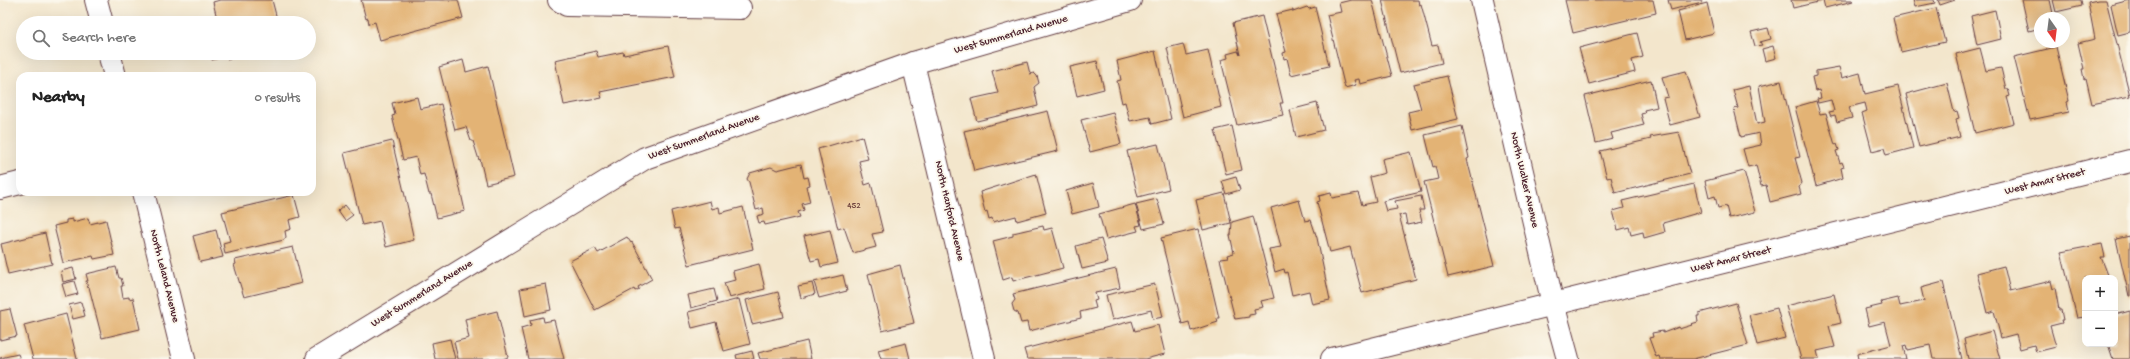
<!DOCTYPE html>
<meta charset="utf-8">
<style>
body{margin:0;font-family:"Gochi Hand",sans-serif;background:#f2f2f2;color:#222}
.controls{position:absolute;right:12px;bottom:12px;display:grid;overflow:hidden;border-radius:8px;box-shadow:0 4px 16px #0002}
.controls button{width:36px;height:36px;display:grid;place-items:center;padding:0;border:0;border-bottom:1px solid #e0e0e0;background:#fff;color:#222;font:20px sans-serif}
.compass{position:absolute;left:2034px;top:12px;width:36px;height:36px;border-radius:50%;background:#fff;box-shadow:0 4px 16px #0002;rotate:166deg}
.list{margin:0;padding:0;list-style:none}
h2{display:flex;justify-content:space-between;align-items:center;height:52px;margin:0;padding:0 16px;font-size:17px}
h2 small{font-size:13px;font-weight:400;color:#767676}
.icon{flex:none;width:22px;height:22px;fill:none;stroke:currentColor;stroke-width:2;stroke-linecap:round;stroke-linejoin:round}
.map{position:relative;flex:none;width:2130px;height:359px;overflow:hidden}
.search{position:absolute;background:#fff;box-shadow:0 4px 16px #0002;left:16px;top:16px;width:300px;height:44px;display:flex;align-items:center;gap:10px;box-sizing:border-box;padding:0 14px;border-radius:22px;color:#767676;font-size:15px}
.panel{position:absolute;background:#fff;box-shadow:0 4px 16px #0002;left:16px;top:72px;width:300px;height:124px;border-radius:12px}
.map>svg:first-child{display:block}
</style>
<div class="map">
<svg width="2130" height="359" viewBox="0 0 2130 359">
<rect width="100%" height="100%" fill="#fbf7ec"/>
<filter id="ink" filterUnits="userSpaceOnUse"><feTurbulence type="fractalNoise" baseFrequency=".025" numOctaves="2"/><feDisplacementMap in="SourceGraphic" scale="8" xChannelSelector="R" yChannelSelector="G"/><feConvolveMatrix kernelMatrix="1 2 1 2 8 2 1 2 1" color-interpolation-filters="sRGB"/></filter>
<filter id="wash" filterUnits="userSpaceOnUse"><feTurbulence type="fractalNoise" baseFrequency=".012" numOctaves="4" result="noise"/><feDisplacementMap in="SourceGraphic" scale="16" xChannelSelector="R" yChannelSelector="G"/><feGaussianBlur stdDeviation="0.9" result="paint"/><feColorMatrix in="noise" values="0 0 0 0 0 0 0 0 0 0 0 0 0 0 0 0 0 1.4 0 .05"/><feComposite in="paint" operator="in"/></filter>
<g filter="url(#wash)">
<rect width="100%" height="100%" fill="#f3e6cc"/>
<g id="blocks">
<g fill="#e3b375">
<path d="M220 0H272L278 23H218L213 2Z"/>
<path d="M361 0H458L463 18 380 40 375 22 369 24 368 18 366 19Z"/>
<path d="M1351 0H1372L1392 76 1360 84 1359 79 1354 80 1356 85 1345 88 1327 15 1341 12 1339 3Z"/>
<path d="M1382 0H1418L1419 5 1421 4 1432 46 1438 45 1442 63 1400 73Z"/>
<path d="M1565 0H1653L1656 13 1573 33Z"/>
<path d="M1668 0H1701L1702 2 1671 10Z"/>
<path d="M1791 0H1822V1L1793 8Z"/>
<path d="M1823 0H1853V1L1825 8Z"/>
<path d="M1913 0H1934L1935 3 1915 7Z"/>
<path d="M1938 0H1955L1940 5Z"/>
<path d="M2022 0H2050L2054 18H2040V28L2029 31Z"/>
<path d="M2053 0H2081L2082 6 2056 12Z"/>
<path d="M2098 0H2106L2130 96 2092 104 2086 78 2084 79 2082 69H2084L2078 43 2095 39 2088 2Z"/>
<path d="M2130 0V32L2118 35 2111 5Z"/>
<path d="M1707 3 1714 33 1685 40 1678 11Z"/>
<path d="M1307 7 1309 9 1315 7 1329 66 1291 75 1287 58 1284 59 1283 53 1286 52 1276 14 1293 10V12Z"/>
<path d="M1936 8 1945 42 1901 52 1893 18Z"/>
<path d="M1995 10 2001 39 1977 45 1971 16Z"/>
<path d="M1262 16 1283 103H1280L1283 115 1237 125 1221 60 1228 58 1227 54 1238 51 1240 55 1233 23Z"/>
<path d="M1768 28 1771 39 1760 42 1762 45 1755 46 1751 32Z"/>
<path d="M1637 33 1643 57 1632 60 1635 72 1589 84 1579 48Z"/>
<path d="M1183 44 1186 55 1208 50 1221 107 1183 117 1167 48Z"/>
<path d="M668 46 675 77 600 92 602 98 564 105 555 60 596 51 598 57 623 52 624 55Z"/>
<path d="M1773 46 1776 58 1765 61 1762 49Z"/>
<path d="M2056 47 2069 101 2067 102 2069 112 2030 120 2014 57Z"/>
<path d="M1980 48 1986 71 2001 68 2006 89H2008L2010 96 2007 97 2014 123 1975 133 1956 54Z"/>
<path d="M1155 51 1171 119 1152 124 1150 117 1130 121 1125 102 1122 103 1117 81 1121 80 1117 61Z"/>
<path d="M210 53H249V54L227 59 226 56 212 60Z"/>
<path d="M463 60 466 72 488 66 514 177 486 184 480 159 479 160 473 141H471L466 127 455 130 439 67Z"/>
<path d="M1097 61 1104 89 1077 96 1070 67Z"/>
<path d="M1027 62 1030 74 1034 73 1037 76 1039 83 1034 87 1038 106 977 121 971 99 998 93 992 71Z"/>
<path d="M1839 67 1842 78 1860 73 1865 94 1898 86 1913 148 1886 155 1884 148 1872 151 1862 113 1867 111 1865 103 1849 107 1852 118 1837 122 1835 115 1831 116 1829 112 1834 111 1831 100 1818 103 1817 99 1821 98 1819 90 1815 91 1812 77 1816 76V71Z"/>
<path d="M1686 71 1700 117 1670 125 1663 98 1668 97 1662 77Z"/>
<path d="M1447 76 1458 119 1412 130 1408 112 1421 109 1414 84Z"/>
<path d="M1651 80 1657 107 1644 110 1645 113 1641 114 1644 125 1611 133 1613 139 1596 143 1585 96Z"/>
<path d="M1781 81 1800 157 1795 158 1802 183 1799 187 1801 194 1770 202 1766 185 1761 186 1756 165 1748 167 1743 149 1761 145 1759 133 1741 137 1734 109 1738 108 1733 90 1749 86 1757 124 1765 122 1759 86Z"/>
<path d="M1947 83 1954 112 1957 111 1959 118 1956 119 1960 137 1919 147 1906 94Z"/>
<path d="M417 97 420 109 441 104 465 211 437 218 431 194H429L424 174 420 175 416 157 403 160 392 116 395 115 392 103Z"/>
<path d="M1816 101 1820 114 1826 113 1835 145 1837 144 1839 150 1836 151 1840 163 1842 162 1844 167 1841 168 1843 178 1816 186 1795 107Z"/>
<path d="M1317 103 1324 130 1296 137 1290 110Z"/>
<path d="M1048 111 1058 151 974 171 964 131Z"/>
<path d="M1113 112 1121 144 1090 152 1081 120Z"/>
<path d="M1232 126 1242 170 1226 174 1215 130Z"/>
<path d="M1462 126 1469 158 1467 159 1494 266 1448 277 1424 182 1438 179 1435 166 1433 167 1425 135Z"/>
<path d="M1679 132 1690 174 1615 193 1611 177 1607 178 1600 151 1651 139 1650 137Z"/>
<path d="M862 136 868 159 859 161 865 185 871 183 883 232 872 234 876 247 853 253 844 227 838 229 818 149Z"/>
<path d="M392 141 409 213H408L414 240 386 247 380 221 362 225 344 153Z"/>
<path d="M1158 144 1169 189 1138 197 1127 151Z"/>
<path d="M1411 152 1421 192 1383 201 1386 211 1397 209 1395 201 1421 196 1424 210H1419L1422 222 1407 225 1405 214 1399 215 1416 279 1362 293 1350 247 1330 252 1317 202 1320 201 1319 196 1331 193 1332 198 1358 193 1362 205 1376 202 1370 177 1385 173 1382 159Z"/>
<path d="M801 164 804 178 808 177 810 185 806 186 810 202 802 204 804 210 798 212 800 217 765 225 764 222 759 223 757 216 764 214 763 208 756 210 749 182 747 179 750 173 771 167 777 170Z"/>
<path d="M1744 171 1755 212 1729 218 1726 206 1718 208 1715 196 1709 198 1705 181Z"/>
<path d="M1036 174 1046 213 1017 221 1016 216 993 222 992 218 989 219 987 211 985 212 980 192Z"/>
<path d="M1236 177 1240 190 1226 194 1222 181Z"/>
<path d="M1093 183 1099 207 1072 214 1066 191Z"/>
<path d="M1694 184 1701 212 1663 223 1665 232 1644 238 1643 232 1631 235 1629 227 1618 230 1613 211 1624 208 1622 201Z"/>
<path d="M1224 193 1231 223 1203 230 1196 200Z"/>
<path d="M294 195 300 217 289 220 291 229 285 231 286 237 284 240 225 254 223 243 230 241 222 212Z"/>
<path d="M1157 199 1164 224 1143 229 1136 204Z"/>
<path d="M1299 200 1305 221 1311 220 1317 238 1330 300 1312 304 1309 291 1292 295 1287 272 1285 273 1284 269 1275 272 1269 249 1281 247 1271 208Z"/>
<path d="M710 201 712 209 719 207 720 213 743 207 753 249 689 265 679 228 675 229 671 211Z"/>
<path d="M1135 204 1141 225 1136 226 1138 231 1106 239 1099 214Z"/>
<path d="M345 205 353 215 345 221 338 211Z"/>
<path d="M1253 216 1274 298 1261 301 1263 307 1254 309 1255 314 1249 315V317L1235 319 1220 259 1228 258 1227 255 1234 253 1230 235H1231L1232 222Z"/>
<path d="M88 218 90 224 106 220 114 255 94 259 93 256 63 263 54 226 66 223V220L73 219V222Z"/>
<path d="M1043 226 1044 230 1052 228 1063 268 1013 281 1012 277 1003 280 993 241 1013 236V233Z"/>
<path d="M1198 229 1219 318H1217L1218 322 1191 331 1189 322 1182 324 1161 238Z"/>
<path d="M216 230 223 257 200 262 193 236Z"/>
<path d="M830 230 838 263 821 267 819 259 811 261 804 236Z"/>
<path d="M45 233 52 264 8 274 1 244Z"/>
<path d="M2130 236V296H2129L2116 239Z"/>
<path d="M627 237 631 243 632 242 652 279 638 287 639 289 635 291 634 289 595 310 570 261 595 248 598 253Z"/>
<path d="M1101 239 1108 263 1082 269 1076 246Z"/>
<path d="M2102 244 2105 257H2101L2108 275 2106 278H2085V317L2077 318 2061 252Z"/>
<path d="M293 247 302 283 244 297 234 265 236 264 235 260Z"/>
<path d="M759 264 765 289 729 298 724 283 735 280 733 271Z"/>
<path d="M900 265 914 323 882 331 868 274Z"/>
<path d="M2004 266 2010 291 2051 281 2053 289 2055 288 2059 310H2061L2063 320H2061L2062 323 2050 326 2056 347 2036 352 2034 345 2020 349 2016 334 2001 338 1994 311 1987 313 1977 273Z"/>
<path d="M116 267 119 278H121L123 286H121L123 298 129 297V299L133 298 140 329 102 338 89 287 88 288 86 281H88L86 274Z"/>
<path d="M73 268 76 279 63 282 61 271Z"/>
<path d="M1116 269 1120 288 1095 293 1097 300 1094 301 1096 308 1080 312 1081 318 1029 331 1027 322 1021 323 1018 313 1014 311 1012 304 1015 300 1013 294Z"/>
<path d="M843 275 847 291 819 298 814 282Z"/>
<path d="M74 281 78 294 66 297 62 284Z"/>
<path d="M1943 282 1962 359H1933L1930 345 1907 350 1906 345 1903 346 1906 359H1858L1857 354 1891 345 1885 322 1869 326 1865 309 1882 305 1881 302 1898 298 1900 306 1924 301 1921 288Z"/>
<path d="M812 283 815 294 801 298 798 286Z"/>
<path d="M546 284 551 310 525 316 520 289Z"/>
<path d="M1155 284 1163 317 1153 319 1151 310 1112 320 1106 295Z"/>
<path d="M714 289 717 301 691 308 688 295Z"/>
<path d="M778 292 784 317 752 324 746 300Z"/>
<path d="M1834 294 1841 323 1829 326 1835 347 1817 351 1819 359H1801L1786 306Z"/>
<path d="M739 299 750 344 724 351 716 322 692 328 688 312Z"/>
<path d="M81 302 85 316 73 319 69 305Z"/>
<path d="M1736 303 1748 345 1693 359H1660L1659 356 1656 357 1649 338 1653 337 1652 333 1663 331V333L1679 327V329L1692 325 1691 324 1698 322 1697 316H1699V313Z"/>
<path d="M1777 308 1785 338 1757 345 1749 315Z"/>
<path d="M10 309 17 336 0 340V311Z"/>
<path d="M497 311 508 357 503 359H458L454 342 469 338 465 319Z"/>
<path d="M2130 311V359H2113L2108 344H2115V315Z"/>
<path d="M66 314 77 359H33L24 325Z"/>
<path d="M543 317 544 322 554 320 564 359H528L521 328 531 325 530 320Z"/>
<path d="M1132 321 1135 331 1158 325 1165 354 1145 359H1027L1024 349Z"/>
<path d="M1992 331 2000 359H1968L1964 339Z"/>
<path d="M450 339 455 359H435L432 343Z"/>
<path d="M807 341 811 359H760L758 353Z"/>
<path d="M906 343 910 359H881L878 350Z"/>
<path d="M752 351 754 359H737L736 355Z"/>
<path d="M18 354 20 359H0V358Z"/>
</g>
</g>
</g>
<g filter="url(#ink)">
<use href="#blocks" fill-opacity="0" stroke="#633d43" stroke-width="1"/>
<g fill="none" stroke-linecap="round" stroke-linejoin="round">
<g stroke="#633d43" stroke-width="24">
<g id="minor">
<path d="M96 0 102 23"/>
<path d="M559 0 567 5 740 8"/>
<path d="M1482 0 1553 304 1568 359"/>
<path d="M109 53 115 76"/>
<path d="M913 63 984 359"/>
<path d="M0 188 20 183"/>
<path d="M143 192 184 359"/>
<path d="M1332 359 2130 161"/>
</g>
</g>
<g stroke="#633d43" stroke-width="24">
<path id="major" d="M317 359 645 158 913 63 1130 0"/>
</g>
<use href="#minor" stroke="#fff" stroke-width="22"/>
<use href="#major" stroke="#fff" stroke-width="22"/>
</g>
</g>
<g text-anchor="middle" dominant-baseline="central" stroke-width="3.5" stroke-linejoin="round" paint-order="stroke">
<g font-size="9" fill="#70443e">
<text x="854" y="206">452</text>
</g>
<g font-size="11" fill="#4a1f2b" stroke="#fbf7ec">
<text transform="translate(1011 35) rotate(-16)">West Summerland Avenue</text>
<text transform="translate(704 137) rotate(-20)">West Summerland Avenue</text>
<text transform="translate(1524 180) rotate(77)">North Walker Avenue</text>
<text transform="translate(2045 182) rotate(-14)">West Amar Street</text>
<text transform="translate(949 211) rotate(77)">North Hanford Avenue</text>
<text transform="translate(1731 260) rotate(-14)">West Amar Street</text>
<text transform="translate(164 276) rotate(76)">North Leland Avenue</text>
<text transform="translate(422 294) rotate(-32)">West Summerland Avenue</text>
</g>
</g>
</svg>
<div class="controls">
<button>+</button>
<button>−</button>
</div>
<svg class="compass" viewBox="-18 -18 36 36"><path d="M0-13l5 13h-10z" fill="#e53935"/><path d="M0 13l5-13h-10z" fill="#767676"/></svg>
<div class="search"><svg class="icon" aria-label="search" viewBox="0 0 24 24"><circle cx="10" cy="10" r="6"/><path d="M15 15l6 6"/></svg>Search here</div>
<section class="panel">
<h2>Nearby<small>0 results</small></h2>
<ul class="list">
</ul>
</section>
</div>
